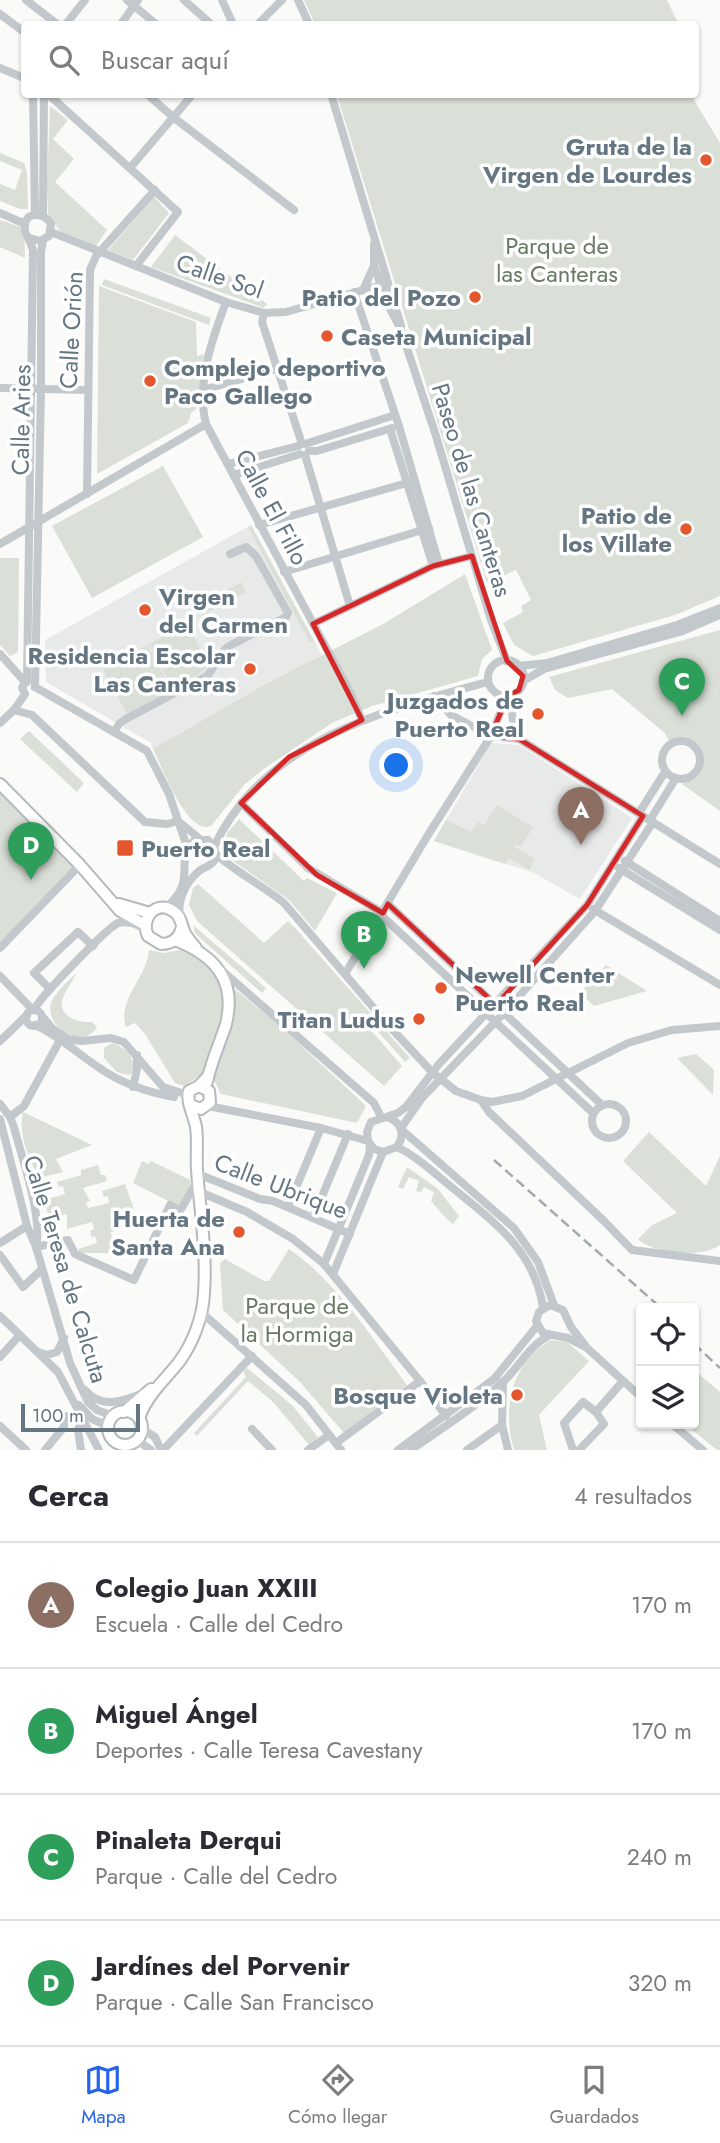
<!DOCTYPE html>
<html lang="es">
<meta charset="utf-8">
<style>
body{margin:0;font-family:Jost,sans-serif;background:#f2f2f3;color:#2b2b33}
.controls{position:absolute;right:21px;bottom:21px;display:grid;overflow:hidden;border-radius:7px;box-shadow:0 2px 5px #0004}
.controls button{width:63px;height:63px;display:grid;place-items:center;padding:0;border:0;border-bottom:2px solid #e1e1e2;background:#fff;color:#2b2b33;font:35px sans-serif}
.scale{position:absolute;left:21px;bottom:18px;width:119px;box-sizing:border-box;padding-left:7px;border:4px solid #657683;border-top:0;font-size:19px;line-height:24px;white-space:nowrap;color:#657683;-webkit-text-stroke:5px #fff;paint-order:stroke}
.you{position:absolute;left:397px;top:766px;width:24px;height:24px;margin:-18px;border:5px solid #fff;border-radius:50%;background:#1a73e8;box-shadow:0 0 0 10px #1a73e833}
.badge{display:grid;place-items:center;width:46px;height:46px;border-radius:50%;background:#2563eb;color:#fff;font-size:23px;font-weight:700}
.pin{position:absolute;translate:-50% -58px;filter:drop-shadow(0 2px 4px #0008)}
.pin::after{content:'';position:absolute;top:37px;width:24px;height:21px;background:inherit;clip-path:polygon(0 0,100% 0,50% 100%)}
.list{margin:0;padding:0;list-style:none}
h2{display:flex;justify-content:space-between;align-items:center;height:91px;margin:0;padding:0 28px;font-size:30px}
h2 small{font-size:23px;font-weight:400;color:#7c7c81}
.list li{display:grid;grid-template-columns:46px 1fr auto;gap:21px;align-items:center;box-sizing:border-box;height:126px;padding:0 28px;border-top:2px solid #e1e1e2}
.list b{display:block;font-size:26px;white-space:nowrap}
.list p{margin:0;font-size:23px;white-space:nowrap;color:#7c7c81}
.list em{font-size:23px;font-style:normal;color:#7c7c81}
.icon{flex:none;width:38px;height:38px;fill:none;stroke:currentColor;stroke-width:2;stroke-linecap:round;stroke-linejoin:round}
.map{position:relative;flex:none;width:720px;height:1450px;overflow:hidden}
.search{position:absolute;background:#fff;box-shadow:0 2px 5px #0004;left:21px;right:21px;top:21px;height:77px;display:flex;align-items:center;gap:18px;box-sizing:border-box;padding:0 24px;border-radius:7px;color:#7c7c81;font-size:26px}
.sheet{height:595px;background:#fff}
nav{display:flex;justify-content:space-around;align-items:center;box-sizing:border-box;height:98px;border-top:2px solid #e1e1e2;background:#fff;font-size:19px;color:#7c7c81}
nav a{display:grid;justify-items:center;gap:4px}
nav .on{color:#2563eb}
.map>svg:first-child{display:block}
</style>
<div class="map">
<svg width="720" height="1450" viewBox="0 0 720 1450">
<rect width="100%" height="100%" fill="#fafaf8"/>
<g fill="#e8e9e9">
<path d="M251 525 322 655 153 749 151 743 46 682 45 640Z"/>
<path d="M491 743 519 745 632 818 580 899 532 872 434 841Z"/>
</g>
<g fill="#dadfd7">
<path d="M304 0H667L677 21 668 24H315Z"/>
<path d="M337 95H691L720 143V596L675 615 533 656 514 645 503 623 523 612 521 606 531 600 516 570 487 583Z"/>
<path d="M50 106 68 120 53 139 74 159 55 182 107 230 96 246 60 231 48 214 47 184Z"/>
<path d="M0 153 24 163 27 172 28 209H20L0 201V184L15 190 22 170 0 161Z"/>
<path d="M154 197 169 213 133 260 108 250Z"/>
<path d="M0 220 24 228 25 258 0 247Z"/>
<path d="M175 235 267 304 264 308 151 267Z"/>
<path d="M104 279 211 318 209 325 102 285Z"/>
<path d="M99 286 196 322 197 356 204 354 199 393 190 398 197 408 191 413 188 423 97 474Z"/>
<path d="M163 466 203 537 92 598 52 526Z"/>
<path d="M251 525 314 641 310 643 248 527Z"/>
<path d="M0 558H19L18 652 10 656 0 645Z"/>
<path d="M465 574 492 650 482 659 478 676 372 706 332 723 265 768 245 784 211 826C187 836 162 767 153 749L266 684 385 623Z"/>
<path d="M241 582 246 592 202 615 198 607Z"/>
<path d="M182 628 190 629 208 665 197 676 173 689 149 644Z"/>
<path d="M720 630V811L682 784 700 771C699 757 700 746 688 738L669 741 665 733 612 689 568 698 555 690 549 677Z"/>
<path d="M148 645 171 690 127 714 103 669Z"/>
<path d="M29 731 84 783 77 792 20 739Z"/>
<path d="M0 794 73 868 0 943Z"/>
<path d="M497 805 533 827 521 847 516 844 515 847 535 859 529 870 509 858 505 864 434 841 446 820 471 832 478 822 484 825Z"/>
<path d="M239 819 304 881 307 878 337 893 315 931 289 900 229 858 225 843 227 833Z"/>
<path d="M198 884 264 943 288 921 296 929 410 1058 405 1062 373 1026 370 1029 402 1066 384 1086 197 921 189 905 193 888Z"/>
<path d="M193 925 266 988 262 993 200 938 195 933Z"/>
<path d="M186 949 279 1025 366 1106 357 1123 221 1094 213 1078 199 1076 184 1086 175 1083 145 1034 135 1023 126 1027C117 999 147 978 149 950L163 953Z"/>
<path d="M606 965 647 991 594 1006 580 993Z"/>
<path d="M76 973C74 980 68 986 65 993 54 1014 74 1023 92 1022L97 1027C83 1051 44 1027 51 1003 55 992 68 982 76 973Z"/>
<path d="M112 1043C127 1048 136 1058 132 1073L129 1075 117 1072 104 1058V1048Z"/>
<path d="M696 1054 714 1070 713 1095 677 1058Z"/>
<path d="M23 1112 92 1145 56 1159 63 1172 38 1178C29 1156 18 1136 23 1112Z"/>
<path d="M649 1132 706 1186 720 1156V1245C702 1258 654 1255 638 1239L652 1225 677 1213 623 1161Z"/>
<path d="M142 1161 149 1164 151 1161 190 1180 191 1188 180 1207 133 1183Z"/>
<path d="M98 1165 101 1175H105L107 1181 83 1188 90 1201 86 1202 88 1208 109 1203 108 1196 104 1197 102 1191 125 1184 134 1209 128 1212 136 1224 111 1232 112 1239 117 1238 118 1244 115 1245 117 1252 114 1253H80L78 1249 97 1243 95 1236 92 1237 90 1231 94 1229 92 1222 67 1229V1214L49 1218 44 1200 65 1194 63 1186 59 1187 57 1182 81 1175V1170Z"/>
<path d="M407 1167 437 1188 459 1216 453 1224 444 1216 431 1201 434 1192 424 1187 421 1192 416 1191 419 1181 409 1177 403 1189 398 1187Z"/>
<path d="M289 1249C338 1283 372 1338 407 1385L344 1433 300 1382 223 1310 220 1263 225 1259 264 1281H269Z"/>
<path d="M551 1340 567 1342 589 1361 539 1415 547 1450H514C502 1409 511 1362 551 1340Z"/>
<path d="M247 1368 292 1405 318 1437 309 1445 274 1403 248 1381 197 1436 194 1433 246 1377 243 1372Z"/>
<path d="M699 1374 720 1392V1450H717L685 1424H694V1378Z"/>
</g>
<g fill="none" stroke-linecap="round" stroke-linejoin="round">
<g stroke="#b5babe" stroke-width="14">
<g id="major">
<path d="M0 784 80 865 120 911 145 925"/>
<path d="M119 904 150 913"/>
<path d="M182 926C180 938 172 944 161 944L148 936C140 920 155 899 173 911 182 916 181 927 186 935 189 940 193 944 196 948"/>
<path d="M175 940C214 955 237 980 226 1024 220 1043 211 1062 207 1082"/>
<path d="M190 1105 201 1109 210 1102 209 1091 199 1086"/>
<circle cx="125" cy="1428" r="17"/>
<path d="M124 1412 151 1389"/>
<path d="M139 1418C147 1395 164 1381 179 1362 193 1343 203 1317 204 1293 207 1252 200 1210 197 1170 196 1156 198 1141 196 1127 194 1115 186 1103 189 1091L199 1086 208 1076"/>
</g>
</g>
<g stroke="#c3c8cc" stroke-width="8">
<path d="M26 0 57 24"/>
<path d="M127 0 156 24"/>
<path d="M184 0 211 24"/>
<path d="M222 0 233 24"/>
<path d="M298 0 309 24"/>
<path d="M0 14 24 32"/>
<path d="M66 24 85 0"/>
<path d="M121 24 138 0"/>
<path d="M258 24 282 0"/>
<path d="M0 68 24 78"/>
<path d="M33 94 35 215"/>
<path d="M48 94 178 212 136 266"/>
<path d="M147 94 173 117 294 210"/>
<path d="M331 94 401 326"/>
<path d="M130 168 193 94"/>
<path d="M0 213 25 224"/>
<path d="M43 215 44 94"/>
<path d="M51 232 226 302 264 313 286 312 381 285"/>
<path d="M374 244V266L363 290 388 305"/>
<path d="M374 266 388 305 401 330 436 436 491 620 507 661"/>
<path d="M354 292 399 426 439 564"/>
<path d="M226 302C212 339 196 384 206 424L351 694 362 720"/>
<path d="M264 313 262 322 302 444"/>
<path d="M0 388 87 390"/>
<path d="M203 390 276 369"/>
<path d="M390 429 433 566"/>
<path d="M305 444 395 415"/>
<path d="M309 451H317L392 428"/>
<path d="M305 455 350 606"/>
<path d="M228 464 298 446"/>
<path d="M234 475 300 454"/>
<path d="M87 494 90 270 96 256 155 190"/>
<path d="M259 525 414 481"/>
<path d="M0 544 206 424"/>
<path d="M284 572 429 528"/>
<path d="M313 624 433 566 472 556"/>
<path d="M0 654 25 682"/>
<circle cx="506" cy="678" r="18"/>
<path d="M518 666 547 663 677 625 720 608"/>
<path d="M523 681 544 669 680 632 720 615"/>
<path d="M27 682 33 251C32 243 26 237 25 230 22 211 44 211 51 224L49 236 40 241 30 238"/>
<path d="M35 687 41 389V252L43 240"/>
<path d="M35 687 147 751 169 794 187 847"/>
<path d="M434 696 451 715 491 736 519 739"/>
<path d="M510 696 514 729 519 739 720 864"/>
<path d="M14 710 32 715 145 822 167 824 178 821"/>
<path d="M0 723 14 710 25 694 22 688 25 682"/>
<path d="M114 732 119 724 124 720 207 676C216 666 218 654 229 646L286 617 288 613 256 556 246 547 230 554"/>
<circle cx="681" cy="760" r="19"/>
<path d="M241 803 308 868 383 913"/>
<path d="M639 813 663 775 667 773"/>
<path d="M650 820 676 778"/>
<path d="M178 821 200 839"/>
<path d="M214 847C264 740 384 710 488 682"/>
<path d="M216 854C237 873 262 885 284 903L390 1027 433 1073 456 1091 481 1100 492 1102 522 1096 628 1043 672 1030 720 1026"/>
<path d="M625 861 720 921"/>
<path d="M619 868 720 930"/>
<path d="M388 904 602 1105"/>
<path d="M166 908C193 883 180 874 187 847L195 840H208L214 847 216 858C211 867 206 866 199 871 186 882 177 900 180 916"/>
<path d="M593 909 720 985"/>
<path d="M381 915 593 1113"/>
<path d="M0 948 80 865"/>
<path d="M219 968 374 1103 381 1117"/>
<path d="M345 974 428 835 491 736 507 696"/>
<path d="M0 976 33 1010"/>
<path d="M50 989 34 973 78 932 93 946"/>
<path d="M34 1010C39 998 107 928 118 923 125 921 133 923 140 926"/>
<circle cx="34" cy="1018" r="8"/>
<path d="M42 1016 52 1028 68 1039 81 1041 111 1038 124 1042 163 1087 188 1095"/>
<path d="M35 1025C58 1035 77 1053 98 1067 122 1084 146 1092 174 1097"/>
<path d="M0 1041 27 1015"/>
<path d="M133 1087 137 1069V1055"/>
<path d="M481 1100 489 1112 604 1221 632 1250 720 1261"/>
<circle cx="609" cy="1121" r="17"/>
<path d="M0 1104 10 1117 14 1127C22 1159 43 1217 36 1247"/>
<path d="M208 1106 321 1128 368 1141"/>
<path d="M10 1117 24 1106 60 1040"/>
<path d="M386 1117C401 1121 406 1134 397 1147L383 1152 374 1149 368 1141 367 1132 371 1122 398 1113 406 1107 439 1064 587 905 643 816"/>
<path d="M0 1119 27 1226 36 1247 70 1363 88 1402 97 1410 113 1416"/>
<path d="M401 1128 422 1098 504 1013 595 911 653 822"/>
<path d="M402 1130 514 1228 538 1262 554 1305"/>
<path d="M397 1147C418 1157 435 1174 454 1189 495 1223 535 1251 543 1308"/>
<path d="M198 1174 260 1199 273 1201 350 1234"/>
<path d="M200 1192 247 1212 293 1239 324 1264 420 1381 446 1416"/>
<path d="M288 1207 321 1128"/>
<path d="M313 1218 348 1134"/>
<path d="M0 1243 27 1226"/>
<path d="M36 1247 68 1240 75 1254 134 1280 170 1205 180 1211 199 1178"/>
<path d="M0 1255 23 1287 41 1270"/>
<path d="M324 1264 369 1155 370 1146"/>
<path d="M333 1274 383 1152"/>
<path d="M201 1312 306 1405 341 1450"/>
<path d="M0 1316 58 1372 99 1450"/>
<path d="M587 1348 571 1327 563 1310 550 1305 539 1312 536 1321 543 1333 568 1338 587 1348 641 1397"/>
<path d="M38 1352 47 1355 57 1352 64 1338"/>
<path d="M0 1357 20 1335"/>
<path d="M502 1382H503L502 1425 508 1450"/>
<path d="M85 1390C101 1409 122 1402 143 1393"/>
<path d="M79 1405 92 1419 108 1426"/>
<path d="M596 1412 623 1381"/>
<path d="M672 1424 703 1450"/>
<path d="M0 1426 26 1450"/>
<path d="M142 1429 155 1437 161 1450"/>
<path d="M252 1429 272 1450"/>
<path d="M133 1442 141 1443 151 1450"/>
<path d="M336 1443 420 1381"/>
<path d="M45 1450 64 1427 65 1416"/>
<path d="M81 1450 78 1430 82 1418"/>
<path d="M163 1450 252 1356"/>
<path d="M308 1450 329 1435"/>
<path d="M398 1450 494 1379 537 1326"/>
<path d="M411 1450C440 1429 478 1406 503 1382 519 1367 528 1347 548 1336"/>
<path d="M467 1450 502 1425"/>
<path d="M573 1450 564 1423 583 1402 596 1412 604 1424 579 1450"/>
</g>
<use href="#major" stroke="#fff" stroke-width="10"/>
<g stroke="#a2aab0" stroke-width="2.5" stroke-dasharray="10 5" stroke-linecap="butt">
<path d="M494 1160 661 1308"/>
<path d="M694 1344 720 1368"/>
</g>
</g>
<path fill="none" stroke="#d62828" stroke-width="5" stroke-linejoin="round" d="M472 556 507 661 523 676 519 690 507 697 491 736 519 739 643 816 587 905 496 1005 388 904 383 913 317 875 241 803 289 757 362 720 313 624 433 566Z"/>
<g fill="#e4572e" stroke="#fff" stroke-width="2.5">
<circle cx="706" cy="160" r="7"/>
<circle cx="475" cy="297" r="7"/>
<circle cx="327" cy="336" r="7"/>
<circle cx="150" cy="381" r="7"/>
<circle cx="686" cy="529" r="7"/>
<circle cx="145" cy="610" r="7"/>
<circle cx="250" cy="669" r="7"/>
<circle cx="538" cy="714" r="7"/>
<rect x="116" y="839" width="18" height="18" rx="3.5"/>
<circle cx="441" cy="988" r="7"/>
<circle cx="419" cy="1019" r="7"/>
<circle cx="239" cy="1232" r="7"/>
<circle cx="517" cy="1395" r="7"/>
</g>
<g text-anchor="middle" dominant-baseline="central" stroke-width="7" stroke-linejoin="round" paint-order="stroke">
<g font-size="24" font-weight="bold" fill="#657683" stroke="#fff" text-anchor="end">
<text x="692" y="146">Gruta de la<tspan x="692" dy="28">Virgen de Lourdes</tspan></text>
<text x="461" y="297">Patio del Pozo</text>
<text x="341" y="336" text-anchor="start">Caseta Municipal</text>
<text x="164" y="367" text-anchor="start">Complejo deportivo<tspan x="164" dy="28">Paco Gallego</tspan></text>
<text x="672" y="515">Patio de<tspan x="672" dy="28">los Villate</tspan></text>
<text x="159" y="596" text-anchor="start">Virgen<tspan x="159" dy="28">del Carmen</tspan></text>
<text x="236" y="655">Residencia Escolar<tspan x="236" dy="28">Las Canteras</tspan></text>
<text x="524" y="700">Juzgados de<tspan x="524" dy="28">Puerto Real</tspan></text>
<text x="141" y="848" text-anchor="start">Puerto Real</text>
<text x="455" y="974" text-anchor="start">Newell Center<tspan x="455" dy="28">Puerto Real</tspan></text>
<text x="405" y="1019">Titan Ludus</text>
<text x="225" y="1218">Huerta de<tspan x="225" dy="28">Santa Ana</tspan></text>
<text x="503" y="1395">Bosque Violeta</text>
</g>
<g font-size="24" fill="#687a64" stroke="#fff">
<text x="557" y="245">Parque de<tspan x="557" dy="28">las Canteras</tspan></text>
<text x="297" y="1305">Parque de<tspan x="297" dy="28">la Hormiga</tspan></text>
</g>
<g font-size="24" fill="#657683" stroke="#fff">
<text transform="translate(220 276) rotate(19)">Calle Sol</text>
<text transform="translate(71 330) rotate(-87)">Calle Orión</text>
<text transform="translate(21 420) rotate(-89)">Calle Aries</text>
<text transform="translate(472 490) rotate(73)">Paseo de las Canteras</text>
<text transform="translate(272 507) rotate(62)">Calle El Fillo</text>
<text transform="translate(281 1186) rotate(21)">Calle Ubrique</text>
<text transform="translate(66 1269) rotate(73)">Calle Teresa de Calcuta</text>
</g>
</g>
</svg>
<div class="controls">
<button><svg class="icon" aria-label="locate" viewBox="0 0 24 24"><circle cx="12" cy="12" r="6"/><path d="M12 2v4M12 18v4M2 12h4M18 12h4"/></svg></button>
<button><svg class="icon" aria-label="layers" viewBox="0 0 24 24"><path d="M12 4l9 5-9 5-9-5zM3 14l9 5 9-5"/></svg></button>
</div>
<div class="scale">100 m</div>
<div class="you"></div>
<div class="pin badge" style="left:581px;top:845px;background:#8d6e63">A</div>
<div class="pin badge" style="left:364px;top:969px;background:#2e9e5b">B</div>
<div class="pin badge" style="left:682px;top:716px;background:#2e9e5b">C</div>
<div class="pin badge" style="left:31px;top:880px;background:#2e9e5b">D</div>
<div class="search"><svg class="icon" aria-label="search" viewBox="0 0 24 24"><circle cx="10" cy="10" r="6"/><path d="M15 15l6 6"/></svg>Buscar aquí</div>
</div>
<section class="sheet">
<h2>Cerca<small>4 resultados</small></h2>
<ul class="list">
<li><span class="badge" style="background:#8d6e63">A</span><div><b>Colegio Juan XXIII</b><p>Escuela · Calle del Cedro</p></div><em>170 m</em></li>
<li><span class="badge" style="background:#2e9e5b">B</span><div><b>Miguel Ángel</b><p>Deportes · Calle Teresa Cavestany</p></div><em>170 m</em></li>
<li><span class="badge" style="background:#2e9e5b">C</span><div><b>Pinaleta Derqui</b><p>Parque · Calle del Cedro</p></div><em>240 m</em></li>
<li><span class="badge" style="background:#2e9e5b">D</span><div><b>Jardínes del Porvenir</b><p>Parque · Calle San Francisco</p></div><em>320 m</em></li>
</ul>
</section>
<nav>
<a class="on"><svg class="icon" aria-label="map" viewBox="0 0 24 24"><path d="M3 6l6-2 6 2 6-2v14l-6 2-6-2-6 2zM9 4v14M15 6v14"/></svg>Mapa</a>
<a><svg class="icon" aria-label="directions" viewBox="0 0 24 24"><path d="M12 3l9 9-9 9-9-9zM9 14v-3h6M13 9l2 2-2 2"/></svg>Cómo llegar</a>
<a><svg class="icon" aria-label="saved" viewBox="0 0 24 24"><path d="M7 4h10v16l-5-4-5 4z"/></svg>Guardados</a>
</nav>
